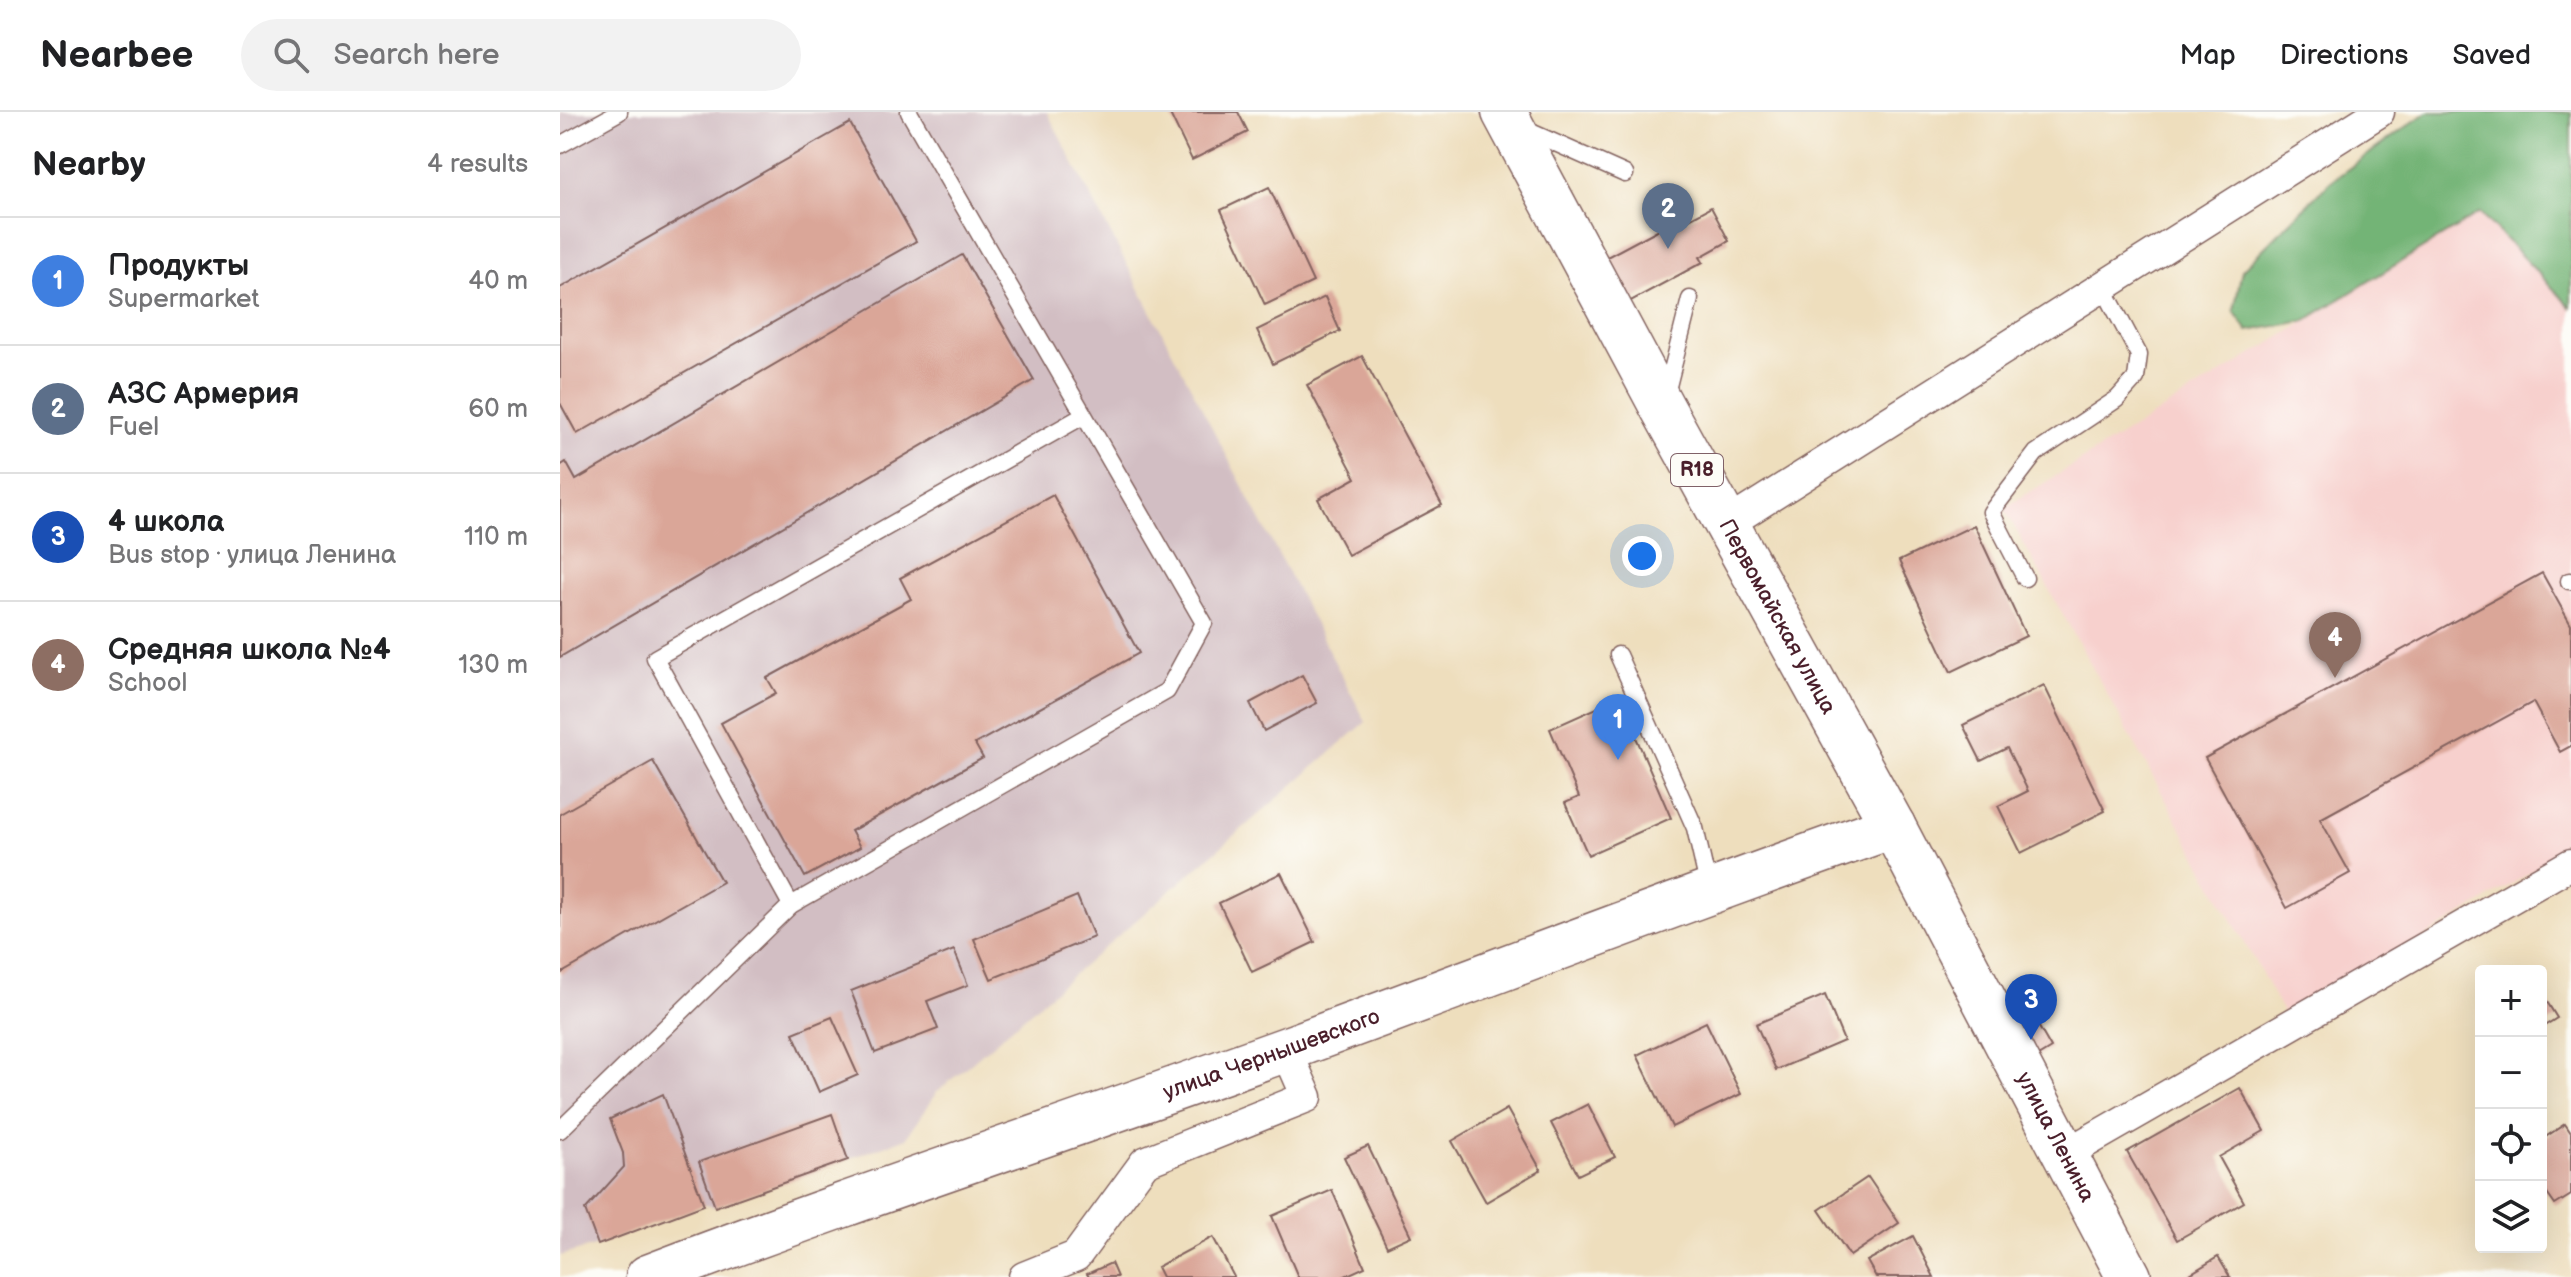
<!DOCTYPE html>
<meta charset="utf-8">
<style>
body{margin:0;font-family:"Balsamiq Sans",sans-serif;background:#f2f2f2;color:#202124}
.controls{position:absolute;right:24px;bottom:24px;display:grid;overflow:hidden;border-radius:8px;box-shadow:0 8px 32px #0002}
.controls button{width:72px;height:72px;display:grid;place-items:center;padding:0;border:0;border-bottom:2px solid #e0e0e0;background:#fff;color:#202124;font:40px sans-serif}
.you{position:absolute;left:1082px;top:444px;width:28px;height:28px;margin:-20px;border:6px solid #fff;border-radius:50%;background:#1a73e8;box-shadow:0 0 0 12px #1a73e833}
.badge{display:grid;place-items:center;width:52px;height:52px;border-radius:50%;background:#b5179e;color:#fff;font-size:26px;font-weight:700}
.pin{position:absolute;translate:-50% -66px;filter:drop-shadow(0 2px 4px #0008)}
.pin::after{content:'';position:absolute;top:42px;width:28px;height:24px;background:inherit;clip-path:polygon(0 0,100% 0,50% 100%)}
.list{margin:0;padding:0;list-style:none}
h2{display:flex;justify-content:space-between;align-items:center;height:104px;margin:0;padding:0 32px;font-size:34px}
h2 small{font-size:26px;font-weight:400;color:#757577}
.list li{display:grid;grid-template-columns:52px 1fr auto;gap:24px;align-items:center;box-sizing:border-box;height:128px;padding:0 32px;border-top:2px solid #e0e0e0}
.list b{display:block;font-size:30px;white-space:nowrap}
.list p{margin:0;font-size:26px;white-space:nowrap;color:#757577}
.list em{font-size:26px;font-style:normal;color:#757577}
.icon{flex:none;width:44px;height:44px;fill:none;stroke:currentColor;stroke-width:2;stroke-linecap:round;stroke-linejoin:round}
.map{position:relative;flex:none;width:2011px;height:1165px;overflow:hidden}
header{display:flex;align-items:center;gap:48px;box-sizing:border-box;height:112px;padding:0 40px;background:#fff;border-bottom:2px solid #e0e0e0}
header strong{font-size:38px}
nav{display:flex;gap:44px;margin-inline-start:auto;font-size:28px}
.search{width:560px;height:72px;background:#f2f2f2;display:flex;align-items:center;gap:20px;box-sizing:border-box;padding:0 28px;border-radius:44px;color:#757577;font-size:30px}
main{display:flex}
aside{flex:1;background:#fff}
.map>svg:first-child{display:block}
</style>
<header>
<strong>Nearbee</strong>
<div class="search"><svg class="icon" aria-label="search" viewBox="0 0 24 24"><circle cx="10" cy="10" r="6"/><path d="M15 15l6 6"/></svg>Search here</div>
<nav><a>Map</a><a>Directions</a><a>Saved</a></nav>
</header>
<main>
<aside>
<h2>Nearby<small>4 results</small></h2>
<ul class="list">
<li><span class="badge" style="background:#3f7fe0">1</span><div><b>Продукты</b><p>Supermarket</p></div><em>40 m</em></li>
<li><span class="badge" style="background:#5c6f8a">2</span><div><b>АЗС Армерия</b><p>Fuel</p></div><em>60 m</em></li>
<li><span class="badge" style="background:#1a4fb4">3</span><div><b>4 школа</b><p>Bus stop · улица Ленина</p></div><em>110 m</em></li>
<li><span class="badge" style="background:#8d6e63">4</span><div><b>Средняя школа №4</b><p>School</p></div><em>130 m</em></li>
</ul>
</aside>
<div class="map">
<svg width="2011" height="1165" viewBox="0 0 2011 1165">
<rect width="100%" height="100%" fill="#fdfcf7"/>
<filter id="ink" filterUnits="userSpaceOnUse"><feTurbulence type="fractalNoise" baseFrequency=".0125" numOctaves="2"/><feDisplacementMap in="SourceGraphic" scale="16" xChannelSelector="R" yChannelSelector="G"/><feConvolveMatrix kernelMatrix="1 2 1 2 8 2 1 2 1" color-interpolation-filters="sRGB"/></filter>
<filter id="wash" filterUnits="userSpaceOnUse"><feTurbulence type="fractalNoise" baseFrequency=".006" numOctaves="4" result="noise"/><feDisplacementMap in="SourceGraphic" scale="32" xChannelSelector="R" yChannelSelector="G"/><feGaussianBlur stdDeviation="1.8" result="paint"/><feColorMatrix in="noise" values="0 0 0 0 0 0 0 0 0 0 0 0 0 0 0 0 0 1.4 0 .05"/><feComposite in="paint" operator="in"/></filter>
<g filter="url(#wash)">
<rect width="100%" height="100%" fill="#eedebd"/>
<path fill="#f7d0cd" d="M1921 101 2011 195V736L1728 909 1444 396Z"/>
<path fill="#d2bec3" d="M0 0H487L806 610 376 981 346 1026 155 1095 144 1093 38 1133 0 1144Z"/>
<path fill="#73b476" stroke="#5e6a50" stroke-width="2" d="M1867 0H2011V195L1920 101 1744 209 1688 219 1674 199 1682 158 1770 70Z"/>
<g id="blocks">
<g fill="#daa698">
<path d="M609 0H678L688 20 632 48Z"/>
<path d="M290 11 356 129 17 322 0 291V176Z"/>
<path d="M709 75 753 170 705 193 661 98Z"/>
<path d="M1151 95 1169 129 1140 145 1143 150 1069 190 1045 146 1120 106 1122 111Z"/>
<path d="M402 143 474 268 0 545V354L6 350 16 368Z"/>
<path d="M765 185 780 219 713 252 697 218Z"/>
<path d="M802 244 882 393 788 443 758 387 796 366 747 273Z"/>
<path d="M493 383 579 541 415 632 423 646 291 719 300 735 245 765 161 611 216 581 207 566 351 487 340 466Z"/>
<path d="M1414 413 1466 524 1391 560 1339 449Z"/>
<path d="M1982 461 2011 513V634L2000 640 1973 590 1760 707 1790 761 1727 796 1645 646Z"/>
<path d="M742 563 757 591 704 619 690 591Z"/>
<path d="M1484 573 1545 699 1461 741 1438 694 1468 679 1447 636 1421 649 1403 613Z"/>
<path d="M1059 586 1111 706 1028 743 1005 691 1019 685 990 617Z"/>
<path d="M93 649 162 770 0 862V702Z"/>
<path d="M721 761 755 830 692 860 659 791Z"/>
<path d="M517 784 534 825 431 867 414 827Z"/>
<path d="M394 838 408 873 367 889 378 917 315 941 291 879Z"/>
<path d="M1981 880 1997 906 1981 916Z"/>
<path d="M1265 883 1284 929 1216 958 1196 912Z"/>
<path d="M272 905 298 963 259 980 233 921Z"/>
<path d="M1475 908 1491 936 1468 950 1451 921Z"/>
<path d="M1146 910 1181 982 1112 1015 1077 943Z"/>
<path d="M1680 976 1704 1019 1659 1045 1684 1090 1617 1128 1567 1040Z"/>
<path d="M103 982 144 1093 38 1133 25 1098 64 1055 63 1041 50 1007Z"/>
<path d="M1028 992 1055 1045 1018 1063 991 1011Z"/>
<path d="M947 997 981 1058 926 1090 892 1029Z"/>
<path d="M272 1002 288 1048 155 1095 139 1050Z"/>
<path d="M2005 1012 2011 1021V1083L1995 1093 1981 1073V1028Z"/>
<path d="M808 1034 851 1124 827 1135 784 1045Z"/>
<path d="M1308 1065 1339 1111 1290 1144 1259 1098Z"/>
<path d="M772 1078 805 1155 783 1165H738L712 1104Z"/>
<path d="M1353 1124 1374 1165H1316L1307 1149Z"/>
<path d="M653 1125 674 1165H602L597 1155Z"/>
<path d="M1658 1145 1670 1165H1625Z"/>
<path d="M551 1151 557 1165H529L527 1162Z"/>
</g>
</g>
</g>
<g filter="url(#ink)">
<use href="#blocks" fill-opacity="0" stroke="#83625e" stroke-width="2"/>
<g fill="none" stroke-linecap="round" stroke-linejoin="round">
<g stroke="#83625e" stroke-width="19">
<g id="service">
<path d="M964 17 1065 62"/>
<path d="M0 33 59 0"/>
<path d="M1106 282 1130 187"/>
<path d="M1465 466 1431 400 1476 341 1557 287 1576 266 1579 243 1543 175"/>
<path d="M2009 469H2011"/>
<path d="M1058 543 1135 716 1149 777"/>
<path d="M231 793 95 546 523 304"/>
<path d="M0 1018 231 793 607 579 644 511 349 0"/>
</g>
</g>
<g stroke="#83625e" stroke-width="33">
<g id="minor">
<path d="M1167 412 1819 0"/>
<path d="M1504 1043 2011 752"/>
<path d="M464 1165 516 1144 585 1050 747 985 726 937"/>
</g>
</g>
<g stroke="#83625e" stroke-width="47">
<g id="secondary">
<path id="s1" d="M88 1165C299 1084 514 1014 727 937 929 863 1130 785 1333 714"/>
</g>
</g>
<g stroke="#83625e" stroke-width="47">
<g id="primary">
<path id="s2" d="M944 0 1102 295 1333 714 1569 1165"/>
</g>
</g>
<use href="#service" stroke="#fff" stroke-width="16"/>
<use href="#minor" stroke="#fff" stroke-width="30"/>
<use href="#secondary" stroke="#fff" stroke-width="44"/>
<use href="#primary" stroke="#fff" stroke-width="44"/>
</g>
</g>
<g text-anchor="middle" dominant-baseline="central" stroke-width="6" stroke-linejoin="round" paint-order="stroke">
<rect fill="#fdfcf7" stroke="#806168" stroke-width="2" x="1111" y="342" width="52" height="32" rx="6"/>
<g font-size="20" font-weight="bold" fill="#4a1f2b">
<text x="1137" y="358">R18</text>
</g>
<g font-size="22" fill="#4a1f2b" stroke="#fdfcf7">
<text stroke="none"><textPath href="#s2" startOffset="574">Первомайская улица</textPath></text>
<text stroke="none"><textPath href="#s1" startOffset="662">улица Чернышевского</textPath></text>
<text stroke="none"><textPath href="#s2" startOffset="1164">улица Ленина</textPath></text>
</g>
</g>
</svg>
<div class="controls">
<button>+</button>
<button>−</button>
<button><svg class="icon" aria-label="locate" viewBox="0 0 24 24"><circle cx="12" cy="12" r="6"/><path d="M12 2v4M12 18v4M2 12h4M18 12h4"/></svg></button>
<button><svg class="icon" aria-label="layers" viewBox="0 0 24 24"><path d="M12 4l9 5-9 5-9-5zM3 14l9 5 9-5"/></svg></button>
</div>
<div class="you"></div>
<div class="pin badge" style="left:1058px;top:648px;background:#3f7fe0">1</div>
<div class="pin badge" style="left:1108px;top:137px;background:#5c6f8a">2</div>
<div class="pin badge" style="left:1471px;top:928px;background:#1a4fb4">3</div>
<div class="pin badge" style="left:1775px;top:566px;background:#8d6e63">4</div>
</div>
</main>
